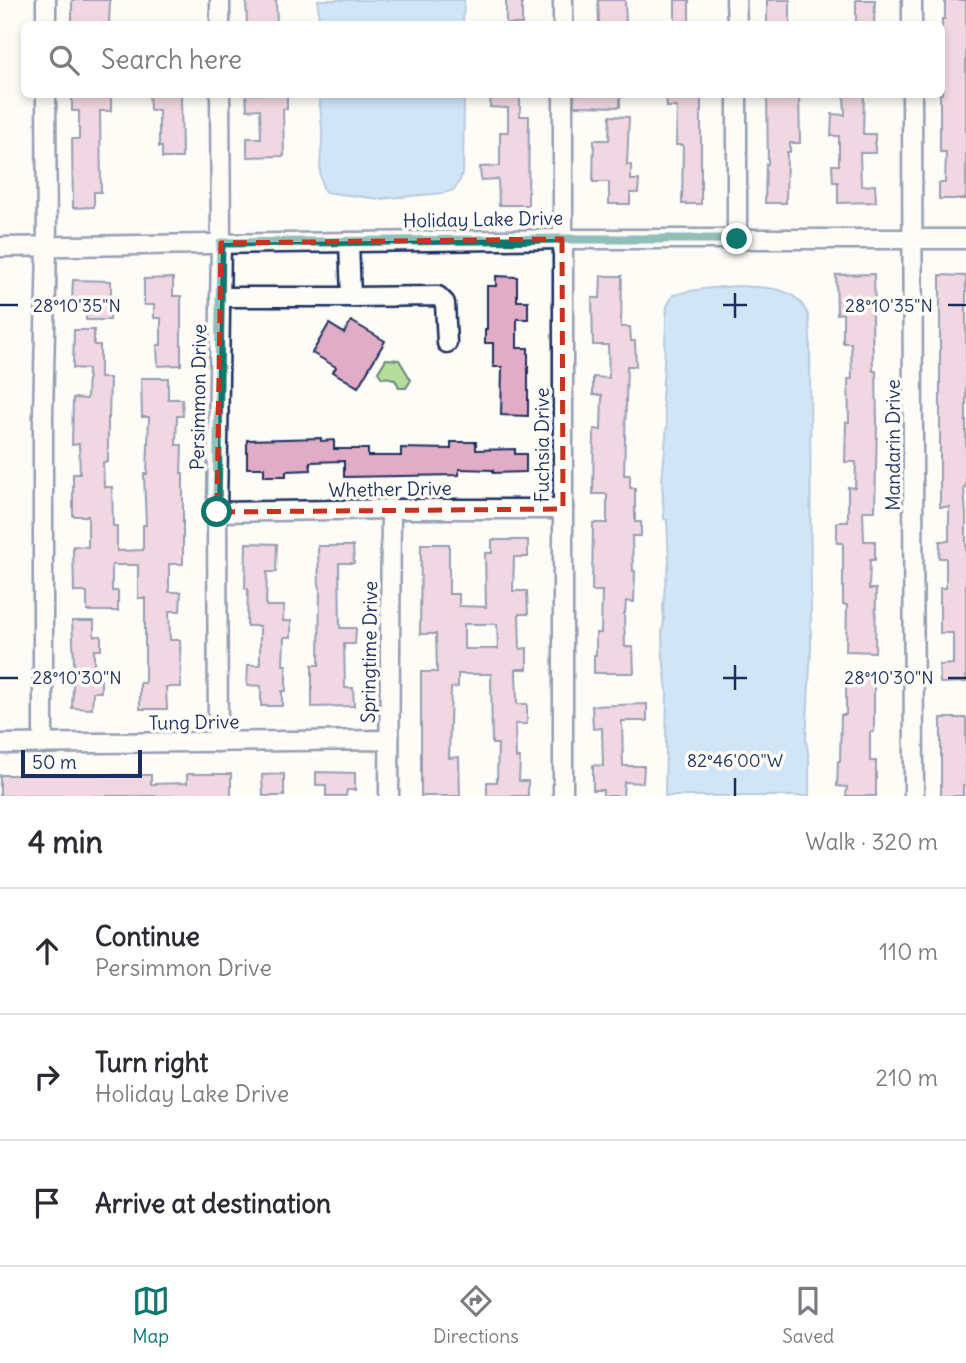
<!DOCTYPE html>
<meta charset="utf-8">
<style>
body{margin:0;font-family:Delius,sans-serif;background:#f2f2f3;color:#2b2b33}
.scale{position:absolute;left:21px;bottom:18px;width:121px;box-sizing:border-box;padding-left:7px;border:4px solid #1b2f5e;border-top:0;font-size:19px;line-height:24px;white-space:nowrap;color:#1b2f5e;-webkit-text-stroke:5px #fdfcf7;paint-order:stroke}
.stop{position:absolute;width:21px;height:21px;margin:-16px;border:5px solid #0f766e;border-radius:50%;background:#fff}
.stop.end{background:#0f766e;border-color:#fff;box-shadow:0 2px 7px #0008}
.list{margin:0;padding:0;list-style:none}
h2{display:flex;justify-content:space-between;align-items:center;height:91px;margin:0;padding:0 28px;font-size:30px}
h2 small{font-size:23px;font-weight:400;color:#7c7c81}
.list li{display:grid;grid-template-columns:46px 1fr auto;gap:21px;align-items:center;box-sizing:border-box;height:126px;padding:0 28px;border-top:2px solid #e1e1e2}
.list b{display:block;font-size:26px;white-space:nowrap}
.list p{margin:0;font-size:23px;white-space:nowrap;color:#7c7c81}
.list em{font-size:23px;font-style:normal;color:#7c7c81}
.icon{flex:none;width:38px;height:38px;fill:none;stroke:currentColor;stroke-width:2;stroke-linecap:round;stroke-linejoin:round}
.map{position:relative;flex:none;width:966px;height:796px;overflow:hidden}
.search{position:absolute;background:#fff;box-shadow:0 4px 10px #0003;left:21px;right:21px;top:21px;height:77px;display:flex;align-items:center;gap:18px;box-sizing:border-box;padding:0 24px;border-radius:10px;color:#7c7c81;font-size:26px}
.sheet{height:469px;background:#fff}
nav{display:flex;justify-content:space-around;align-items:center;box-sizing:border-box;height:98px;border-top:2px solid #e1e1e2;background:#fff;font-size:19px;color:#7c7c81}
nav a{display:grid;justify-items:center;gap:4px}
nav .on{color:#0f766e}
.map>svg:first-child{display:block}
</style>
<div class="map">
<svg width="966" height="796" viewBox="0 0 966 796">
<rect width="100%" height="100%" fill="#fdfcf7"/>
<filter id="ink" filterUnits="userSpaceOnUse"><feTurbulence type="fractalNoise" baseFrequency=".0143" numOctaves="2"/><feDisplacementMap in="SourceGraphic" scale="14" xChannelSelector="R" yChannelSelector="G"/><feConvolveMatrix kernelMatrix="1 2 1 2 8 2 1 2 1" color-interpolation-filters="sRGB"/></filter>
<g filter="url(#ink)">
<path fill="#b6de9a" stroke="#68867c" stroke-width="2" d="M386 359 399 360 411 380 406 388H399C397 379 391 376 382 378L378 372Z"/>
<g fill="#9accf7" stroke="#678dba" stroke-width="2">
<path d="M318 0H464L463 24H319Z"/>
<path d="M319 95H464L463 171 460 180 454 190 443 193 379 199 325 192C317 177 321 158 322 141 323 127 320 109 319 95Z"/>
<path d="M739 286C765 288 795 285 807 313 810 319 809 328 810 335L811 648 806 740 809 759V796H665L667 691 663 656 662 633 664 620 663 608 665 585 669 563 667 520 664 519 662 482 667 424 662 400 667 306 673 295C695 289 716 287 739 286Z"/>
</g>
<g fill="#e1acc6" stroke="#1b2f5e" stroke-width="2" fill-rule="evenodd">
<path d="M72 0H110L109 24H72Z"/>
<path d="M246 0H276L277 24H247Z"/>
<rect x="506" y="0" width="16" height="24"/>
<path d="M598 0H625L626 24H599Z"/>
<rect x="675" y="0" width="14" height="24"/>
<rect x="767" y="0" width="23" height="24"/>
<path d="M856 0H875L874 24H856Z"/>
<path d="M945 0H966V199H939V183H945L946 152H940V94H942V19H945Z"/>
<path d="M72 94H111V111H100L101 192H94V207L73 208 72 139H79V111H72Z"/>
<path d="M149 94H181L182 158H162V147H159V110H150Z"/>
<path d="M246 94H287V109H283L284 156 247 157V138H261L260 109 247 110Z"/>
<path d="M491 94H520V116H529L528 205H499L498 179 481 180 480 167 500 166V132H508V108L490 107Z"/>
<path d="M574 94H620V107L574 106Z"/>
<path d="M666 94H701V204H682L683 145H676L677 107H667Z"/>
<path d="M767 94H799L800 143H790V152H787L786 203H765L766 164H768Z"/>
<path d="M844 94H864L863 134H875V153H860L861 186 875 185 876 202 838 203V182H833L832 165H839V136H831L832 114 845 115Z"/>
<path d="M610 116 629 117 627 165H631V180H639L638 193H630V204H609V182H593L594 140H609Z"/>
<path d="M874 274 875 313H872L873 371H876L877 423 875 511H863L864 541H875V560H870L869 589H876L875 652 846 651 847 605H843V543H837V522H848V487L855 488 856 462H845L846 422H849L848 379H852L851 343H843V313L837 314 836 275Z"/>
<path d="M940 275 966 276V487H964L966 516V682L940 683 939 665 953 664V633H940V588H946V558H939L940 541H949V507H940Z"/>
<path d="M496 276 517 277V301H528V319H517V348H528V416L501 415 502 367H493V343H485V329H487V286H496Z"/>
<path d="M601 276H622L621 327H630L631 341H635L636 366H627L624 475H630V488H635V522H641V536H632L633 571H635L634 602 626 601 625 613H624L625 647H633L634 673H594V655H596V633H601L602 591H592L593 523H607V494H593L594 429 601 430 602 395H593V377L609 378 608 345H593L592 298H600Z"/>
<path d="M173 278V296H181V365L158 366 157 345H161V318H154V305H144V279Z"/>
<path d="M73 280 111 281V297H117V310H110V320H86V302L72 301Z"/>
<path d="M351 321 385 341 358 387 333 372 336 367 312 353 329 324 344 333Z"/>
<path d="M74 330H94V345H100V378H110L109 418H108V462H103L104 487H112L113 526H117V551L143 550V525H146L144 474H147L149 417H142L141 378H168V399H182L183 416H177L176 445H182L181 473H183V564H169V592H181L180 611H169L170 640H180L181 687H166L167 709H140V683H145V598H138V565H112V591H118V611H87V592H74L73 546 88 547V516H73V474H80L79 444 72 445 73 398 87 399 88 369 73 368Z"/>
<path d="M321 438V441L334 440V449H368V456H401V448L451 449V442H476V450L515 449V454H526V472L493 473V470L459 469V475L344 477V461L310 462 311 470 286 471V476H264V468H247V440Z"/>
<path d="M492 540H528V557H514L513 591H527L528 614H519L520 649 527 648V669H516L517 704H527V724H515L516 758H520L519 781H528V796H487V782H497L498 744H492L491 674H458V687L451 688 449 758 459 757 460 796H421V672H437L436 634H420L421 544H449V594H459V606L486 607 485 553H492ZM464 624H497L498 649H464Z"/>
<path d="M246 543 277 544 276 572H267L266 606H284L283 621H291V637H284L283 665H286V691H282V706H261V686L247 685 248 665H260V626H247L248 589 245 588Z"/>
<path d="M318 546H353L354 563H339L340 628H356L355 644H344L345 688H353L354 706 312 707V665H319L320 587H319Z"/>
<path d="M72 621H94V636H101V650H94V679L101 680V692H93L92 709 72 708 74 661Z"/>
<path d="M846 675 874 676V732H870V761H876V796H846L847 787 837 786 838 761H840L841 715H846Z"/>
<path d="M647 704V721H622L623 766H644L643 783 624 782 623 796H603V790H593V765L603 766 602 728 593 729 592 706Z"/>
<path d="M941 718H966V786H963V796H941Z"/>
<path d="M316 772 355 773V790H347L346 796H326V785H316Z"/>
<path d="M187 774H231V796H0V775H151V784L187 783Z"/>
<path d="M284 774V796H263L262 775Z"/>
</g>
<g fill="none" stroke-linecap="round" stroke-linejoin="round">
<g stroke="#1b2f5e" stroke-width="23">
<g id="minor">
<path d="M46 0V24"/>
<path d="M220 0V24"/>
<path d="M736 0 737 24"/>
<path d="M912 0V24"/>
<path d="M563 24V0"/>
<path d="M563 94V796"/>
<path d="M737 94V239"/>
<path d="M912 94 914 796"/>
<path d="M349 242 351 297 438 296 445 303 447 343"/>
<path d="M0 247 562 239H966"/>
<path d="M220 297H351"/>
<path d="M217 512 391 509H563"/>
<path d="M218 742 217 512 221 243 220 94"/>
<path d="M0 744 388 740"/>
<path d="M43 744V415L47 247 46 94"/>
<path d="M389 796 391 509"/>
</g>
</g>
<use href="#minor" stroke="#fdfcf7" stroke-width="18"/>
</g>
</g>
<g fill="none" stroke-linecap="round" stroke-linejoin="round" filter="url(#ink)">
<path stroke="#0f766e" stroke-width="9" d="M217 512 221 243 562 239H737"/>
</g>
<path d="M0 0H966V796H0ZM562 239 563 509 217 512 221 243Z" fill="#fdfcf7" fill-opacity=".55" fill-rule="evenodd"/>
<path fill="none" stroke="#c8321e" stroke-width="5" stroke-dasharray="14 9" stroke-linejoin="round" d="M562 239 563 509 217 512 221 243Z"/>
<path fill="none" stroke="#1b2f5e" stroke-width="2.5" d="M735 293V318M0 305H18M723 305H747M948 305H966M735 665V690M0 678H18M723 678H747M948 678H966M735 778V796"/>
<g text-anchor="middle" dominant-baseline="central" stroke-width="7" stroke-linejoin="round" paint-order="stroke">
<g font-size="19" fill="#1b2f5e" stroke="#fdfcf7">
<text transform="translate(483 219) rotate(-1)">Holiday Lake Drive</text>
<text transform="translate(198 397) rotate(-89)">Persimmon Drive</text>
<text transform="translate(542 445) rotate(-90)">Fuchsia Drive</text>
<text transform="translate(893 445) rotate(-90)">Mandarin Drive</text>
<text transform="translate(390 489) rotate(-1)">Whether Drive</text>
<text transform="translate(369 652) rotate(-89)">Springtime Drive</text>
<text transform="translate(194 722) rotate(-1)">Tung Drive</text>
</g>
</g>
<g font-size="18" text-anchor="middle" fill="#1b2f5e" stroke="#fdfcf7" stroke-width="7" stroke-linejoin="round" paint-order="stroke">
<text x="77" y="312">28°10'35"N</text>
<text x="889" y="312">28°10'35"N</text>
<text x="77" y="684">28°10'30"N</text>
<text x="889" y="684">28°10'30"N</text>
<text x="735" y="767">82°46'00"W</text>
</g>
</svg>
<div class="scale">50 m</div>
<div class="stop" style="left:217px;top:512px"></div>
<div class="stop end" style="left:737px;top:239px"></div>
<div class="search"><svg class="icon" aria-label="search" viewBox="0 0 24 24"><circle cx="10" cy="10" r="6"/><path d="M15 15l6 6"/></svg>Search here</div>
</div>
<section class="sheet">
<h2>4 min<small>Walk · 320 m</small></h2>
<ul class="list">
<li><svg class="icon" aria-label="ahead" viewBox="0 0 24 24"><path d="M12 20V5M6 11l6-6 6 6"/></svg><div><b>Continue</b><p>Persimmon Drive</p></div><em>110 m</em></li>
<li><svg class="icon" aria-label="right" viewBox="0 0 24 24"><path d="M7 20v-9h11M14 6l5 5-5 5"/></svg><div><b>Turn right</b><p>Holiday Lake Drive</p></div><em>210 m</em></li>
<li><svg class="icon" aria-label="arrive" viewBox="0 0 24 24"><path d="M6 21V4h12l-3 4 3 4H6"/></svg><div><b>Arrive at destination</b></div></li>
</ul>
</section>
<nav>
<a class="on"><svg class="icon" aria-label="map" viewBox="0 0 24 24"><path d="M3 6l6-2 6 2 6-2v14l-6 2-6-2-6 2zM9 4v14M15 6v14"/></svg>Map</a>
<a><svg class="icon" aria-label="directions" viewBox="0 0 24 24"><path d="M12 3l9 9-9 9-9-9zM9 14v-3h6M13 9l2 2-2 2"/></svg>Directions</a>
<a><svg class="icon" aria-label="saved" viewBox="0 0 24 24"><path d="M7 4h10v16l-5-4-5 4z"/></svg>Saved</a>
</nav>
